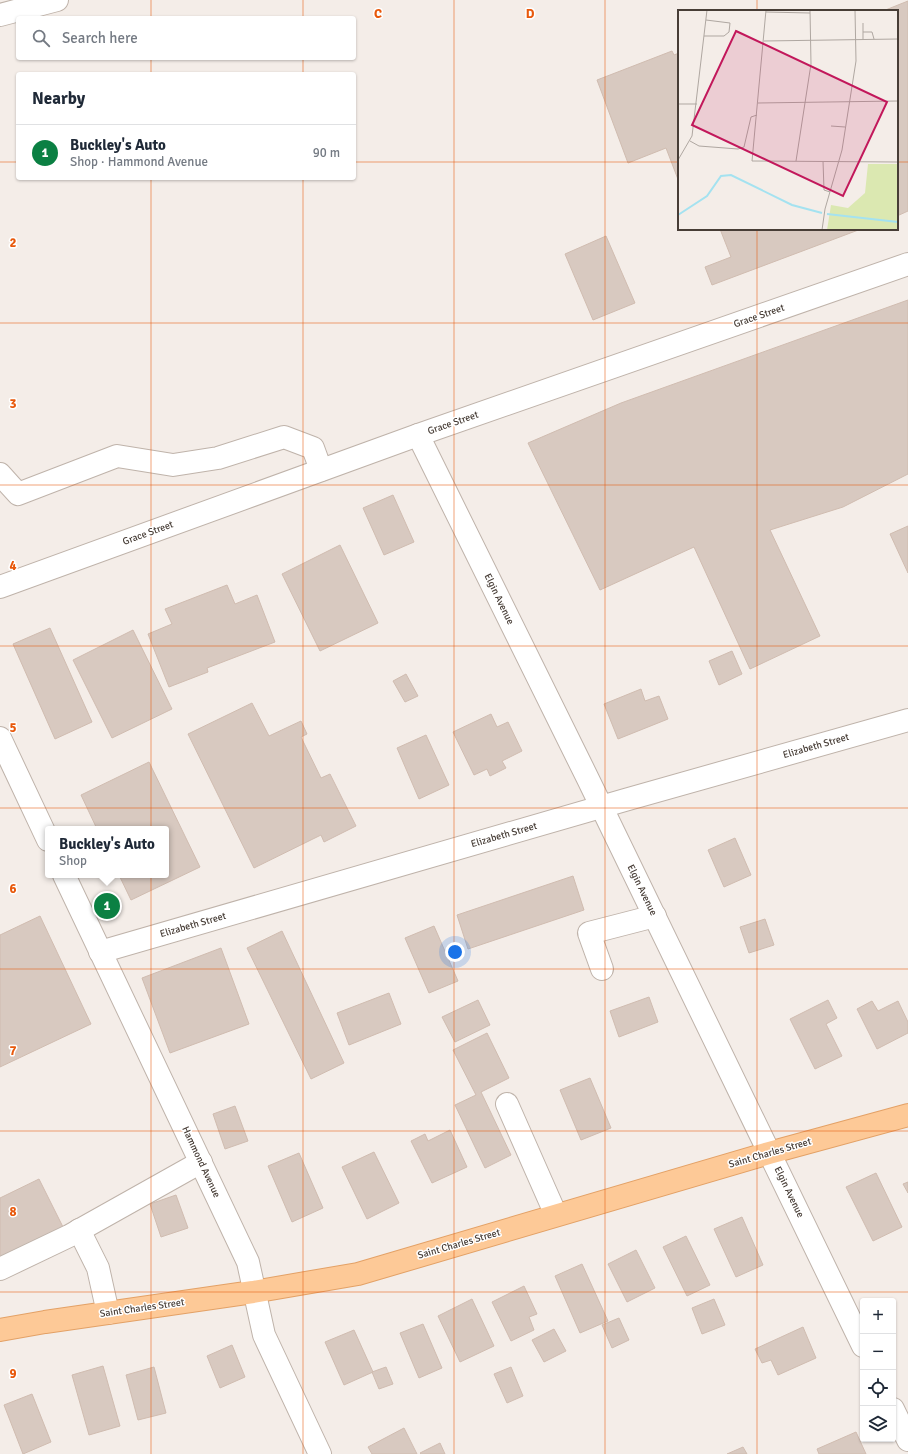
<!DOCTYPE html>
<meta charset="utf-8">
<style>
body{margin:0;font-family:Signika,sans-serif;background:#f6f6f7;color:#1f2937}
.controls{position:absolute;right:12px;bottom:12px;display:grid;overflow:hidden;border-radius:4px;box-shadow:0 1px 3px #0004}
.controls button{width:36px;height:36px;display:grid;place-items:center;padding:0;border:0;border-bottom:1px solid #e0e1e3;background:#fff;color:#1f2937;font:20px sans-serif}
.you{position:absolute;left:455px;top:952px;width:14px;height:14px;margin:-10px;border:3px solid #fff;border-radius:50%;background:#1a73e8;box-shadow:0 0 0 6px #1a73e833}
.badge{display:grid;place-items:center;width:26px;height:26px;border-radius:50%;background:#0b8043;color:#fff;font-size:13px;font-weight:700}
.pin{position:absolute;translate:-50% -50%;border:2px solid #fff;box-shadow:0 1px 4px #0006}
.popup{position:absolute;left:45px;top:826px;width:124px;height:52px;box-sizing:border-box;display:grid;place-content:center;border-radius:4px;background:#fff;filter:drop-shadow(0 1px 3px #0005);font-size:13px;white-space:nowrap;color:#747a83}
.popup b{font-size:15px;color:#1f2937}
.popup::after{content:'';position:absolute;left:50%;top:100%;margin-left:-8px;border:8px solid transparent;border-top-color:#fff}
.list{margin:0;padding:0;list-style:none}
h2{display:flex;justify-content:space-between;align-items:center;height:52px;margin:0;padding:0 16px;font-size:17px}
h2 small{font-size:13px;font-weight:400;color:#747a83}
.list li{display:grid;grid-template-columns:26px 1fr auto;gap:12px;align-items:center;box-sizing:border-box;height:56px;padding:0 16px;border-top:1px solid #e0e1e3}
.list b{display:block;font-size:15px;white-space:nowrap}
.list p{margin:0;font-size:13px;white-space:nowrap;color:#747a83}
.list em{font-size:13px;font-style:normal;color:#747a83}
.icon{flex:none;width:22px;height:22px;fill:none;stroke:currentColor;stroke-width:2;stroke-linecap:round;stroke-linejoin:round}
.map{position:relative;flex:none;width:908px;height:1454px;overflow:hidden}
.search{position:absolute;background:#fff;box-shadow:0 1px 3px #0004;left:16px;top:16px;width:340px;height:44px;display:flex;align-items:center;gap:10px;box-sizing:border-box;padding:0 14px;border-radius:4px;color:#747a83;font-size:15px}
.panel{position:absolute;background:#fff;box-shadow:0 1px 3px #0004;left:16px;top:72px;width:340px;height:108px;border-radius:4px}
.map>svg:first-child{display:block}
</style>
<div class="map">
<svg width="908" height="1454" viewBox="0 0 908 1454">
<rect width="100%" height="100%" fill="#f4ede8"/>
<g fill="#d8c9c0" stroke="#d0bcb0">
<path d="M908 1V211L897 216V11H883Z"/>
<path d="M672 51 674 55 679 53V182L666 148 628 163 597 80Z"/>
<path d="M720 229H861L712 285 705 267 731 257Z"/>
<path d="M606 236 635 303 593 320 565 254Z"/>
<path d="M908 300V474L843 507 770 530 820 636 750 669 694 547 600 590 528 443 621 403Z"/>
<path d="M393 495 414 542 384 555 363 508Z"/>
<path d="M908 526V573L890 534Z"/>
<path d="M340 545 378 623 320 651 282 574Z"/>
<path d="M227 585 235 604 257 595 275 642 207 668 208 672 169 687 148 634 172 624 165 609Z"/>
<path d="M50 628 92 722 55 739 13 644Z"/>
<path d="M133 630 172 709 112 738 73 660Z"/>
<path d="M732 651 742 674 719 685 709 661Z"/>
<path d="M406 674 418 696 405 702 393 681Z"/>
<path d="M641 689 645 701 659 696 668 719 618 739 604 704Z"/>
<path d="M252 703 269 736 301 721 307 734 301 737 321 778 330 774 356 826 324 842 321 835 254 868 188 734Z"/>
<path d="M491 714 497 727 508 722 522 751 502 761 506 768 490 776 487 769 474 775 453 732Z"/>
<path d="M426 735 449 785 419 799 397 748Z"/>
<path d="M149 762 200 867 131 900 119 875H166V829H97L81 795Z"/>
<path d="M735 838 751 875 724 887 708 850Z"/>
<path d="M573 876 584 910 468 949 457 915Z"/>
<path d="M40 916 91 1024 0 1067V935Z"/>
<path d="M765 919 774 945 749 953 740 927Z"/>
<path d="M434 926 458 981 429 993 405 938Z"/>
<path d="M282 931 344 1063 311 1079 247 948Z"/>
<path d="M221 948 249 1024 170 1053 142 978Z"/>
<path d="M389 993 401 1024 349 1045 337 1013Z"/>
<path d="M649 997 658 1022 619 1037 610 1011Z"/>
<path d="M478 1000 490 1025 455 1042 442 1017Z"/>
<path d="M828 1000 837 1018 826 1024 842 1056 815 1069 790 1019Z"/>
<path d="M872 1001 878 1011 898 1001 908 1022V1033L877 1049 857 1009Z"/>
<path d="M487 1033 509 1078 481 1092 511 1155 485 1168 455 1105 476 1095 453 1050Z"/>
<path d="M590 1078 611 1128 581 1140 560 1090Z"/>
<path d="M235 1106 248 1141 225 1149 213 1114Z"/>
<path d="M450 1130 467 1167 432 1183 411 1141 425 1134 428 1141Z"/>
<path d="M374 1152 399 1203 367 1219 342 1167Z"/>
<path d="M299 1153 323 1208 292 1222 268 1166Z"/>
<path d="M876 1173 902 1227 873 1241 846 1187Z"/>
<path d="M39 1179 63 1227 0 1258V1198Z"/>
<path d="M908 1182V1193L903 1184Z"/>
<path d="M176 1195 188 1228 161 1237 150 1204Z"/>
<path d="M742 1217 763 1265 736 1277 714 1229Z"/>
<path d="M686 1236 710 1285 687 1296 663 1247Z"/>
<path d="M636 1250 655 1288 627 1302 608 1264Z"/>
<path d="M582 1264 608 1321 580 1333 555 1276Z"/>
<path d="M524 1286 537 1314 529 1317 534 1330 511 1341 492 1302Z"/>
<path d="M472 1299 494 1346 460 1362 438 1316Z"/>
<path d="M714 1299 725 1325 702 1334 692 1308Z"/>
<path d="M619 1318 629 1340 612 1348 602 1325Z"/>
<path d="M423 1324 442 1368 419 1378 400 1333Z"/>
<path d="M803 1327 816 1358 778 1375 771 1360 762 1363 755 1349Z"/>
<path d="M554 1329 566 1351 544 1362 532 1340Z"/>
<path d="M354 1330 373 1372 344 1385 325 1342Z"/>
<path d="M232 1345 245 1377 220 1388 207 1356Z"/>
<path d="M103 1366 120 1426 89 1435 72 1375Z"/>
<path d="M154 1367 166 1413 138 1420 126 1375Z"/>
<path d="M386 1367 393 1384 379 1389 372 1372Z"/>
<path d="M511 1367 523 1396 507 1403 494 1374Z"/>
<path d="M32 1394 51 1442 23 1454 4 1405Z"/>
<path d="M404 1428 417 1454H372L368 1447Z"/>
<path d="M856 1432 866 1454H819L817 1449Z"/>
<path d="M440 1443 445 1454H421L420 1453Z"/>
<path d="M743 1447 747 1454H727Z"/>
</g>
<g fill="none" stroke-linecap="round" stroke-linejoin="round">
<g stroke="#bfb3aa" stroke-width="24">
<g id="minor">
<path d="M0 15 57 0"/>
<path d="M418 435 588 779 863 1346"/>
<path d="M0 474 18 494 117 456 173 465 218 458 284 437 313 448 321 470"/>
<path d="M0 587 418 435 908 264"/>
<path d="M0 738 48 840"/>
<path d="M64 875 248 1262 264 1335 320 1454"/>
<path d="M100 952 625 800 908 720"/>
<path d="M602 969 589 933 655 916"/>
<path d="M507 1104 556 1215"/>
<path d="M79 1230 98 1268 108 1313"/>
<path d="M0 1269 69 1236 201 1162"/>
<path d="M893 1409 908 1440"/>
</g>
</g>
<g stroke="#e3a166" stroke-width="24">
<path id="major" d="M0 1330 45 1322 253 1292 358 1274 769 1153 908 1115"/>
</g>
<use href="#minor" stroke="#fff" stroke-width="22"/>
<use href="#major" stroke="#fdc997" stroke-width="22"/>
</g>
<path fill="none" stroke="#e8590c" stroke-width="1" stroke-opacity="0.55" d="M151 0V18M303 0V18M454 0V1454M605 0V1454M757 0V11M151 58V74M303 58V74M0 162H18M354 162H679M897 162H908M151 178V1454M303 178V1454M757 229V1454M0 323H908M0 485H908M0 646H908M0 808H908M0 969H908M0 1131H908M0 1292H908"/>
<g text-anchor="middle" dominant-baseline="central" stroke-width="3" stroke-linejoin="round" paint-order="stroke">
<g font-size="10" fill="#473d36" stroke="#fff">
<text transform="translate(759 316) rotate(-19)">Grace Street</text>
<text transform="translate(453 423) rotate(-19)">Grace Street</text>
<text transform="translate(148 533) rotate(-20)">Grace Street</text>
<text transform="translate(499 599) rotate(64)">Elgin Avenue</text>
<text transform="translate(816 746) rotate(-16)">Elizabeth Street</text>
<text transform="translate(504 835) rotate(-16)">Elizabeth Street</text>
<text transform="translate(642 890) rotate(64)">Elgin Avenue</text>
<text transform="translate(193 925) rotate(-16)">Elizabeth Street</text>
<text transform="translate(770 1153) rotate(-16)">Saint Charles Street</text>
<text transform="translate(201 1162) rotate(65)">Hammond Avenue</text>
<text transform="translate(789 1192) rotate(64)">Elgin Avenue</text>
<text transform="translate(459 1244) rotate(-16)">Saint Charles Street</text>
<text transform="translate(142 1308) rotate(-8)">Saint Charles Street</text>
</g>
</g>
<g transform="translate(678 10)">
<rect width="220" height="220" fill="#f4ede8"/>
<path d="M190 154H220V220H149L153 195 170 198 187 183Z" fill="#dbe8b1"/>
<path fill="none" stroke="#a4e2f0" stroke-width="2" d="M149 204 220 212M0 205 29 186 43 166 53 165 114 195 144 203"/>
<path fill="none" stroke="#afa7a1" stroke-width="1" d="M88 0 74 151 220 152M88 2 132 3M185 13V30M185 22H194L196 29M26 26H46L51 22 52 13 28 10M86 31 220 29M80 93 220 91M0 94H19M153 116 167 117M12 131 21 136 60 139 66 137 73 107 79 105M0 150 14 126 29 0M118 151 133 54 132 0M145 151 146 180 152 182M144 220 147 199 164 140 178 51 177 0"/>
<path fill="#c2185b" fill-opacity="0.15" stroke="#c2185b" stroke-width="2" d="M58 21 209 92 165 186 14 115Z"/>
<rect width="220" height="220" fill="none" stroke="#473d36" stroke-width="2"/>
</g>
<g font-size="13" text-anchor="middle" font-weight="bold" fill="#e8590c" stroke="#fff" stroke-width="3" stroke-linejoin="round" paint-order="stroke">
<text x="378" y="18">C</text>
<text x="530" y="18">D</text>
<text x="13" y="247">2</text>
<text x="13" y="408">3</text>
<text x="13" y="570">4</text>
<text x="13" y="732">5</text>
<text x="13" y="893">6</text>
<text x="13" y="1055">7</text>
<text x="13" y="1216">8</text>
<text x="13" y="1378">9</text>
</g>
</svg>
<div class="controls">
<button>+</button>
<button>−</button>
<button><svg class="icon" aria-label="locate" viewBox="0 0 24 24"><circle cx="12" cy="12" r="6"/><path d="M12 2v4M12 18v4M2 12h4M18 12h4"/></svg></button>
<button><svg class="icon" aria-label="layers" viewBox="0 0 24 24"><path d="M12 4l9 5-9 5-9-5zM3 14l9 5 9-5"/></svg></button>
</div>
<div class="you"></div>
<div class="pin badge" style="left:107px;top:906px">1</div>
<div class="popup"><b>Buckley's Auto</b>Shop</div>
<div class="search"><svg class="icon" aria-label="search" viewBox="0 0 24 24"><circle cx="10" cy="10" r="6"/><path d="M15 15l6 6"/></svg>Search here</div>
<section class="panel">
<h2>Nearby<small></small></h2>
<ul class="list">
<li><span class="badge">1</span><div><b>Buckley's Auto</b><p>Shop · Hammond Avenue</p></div><em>90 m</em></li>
</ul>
</section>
</div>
